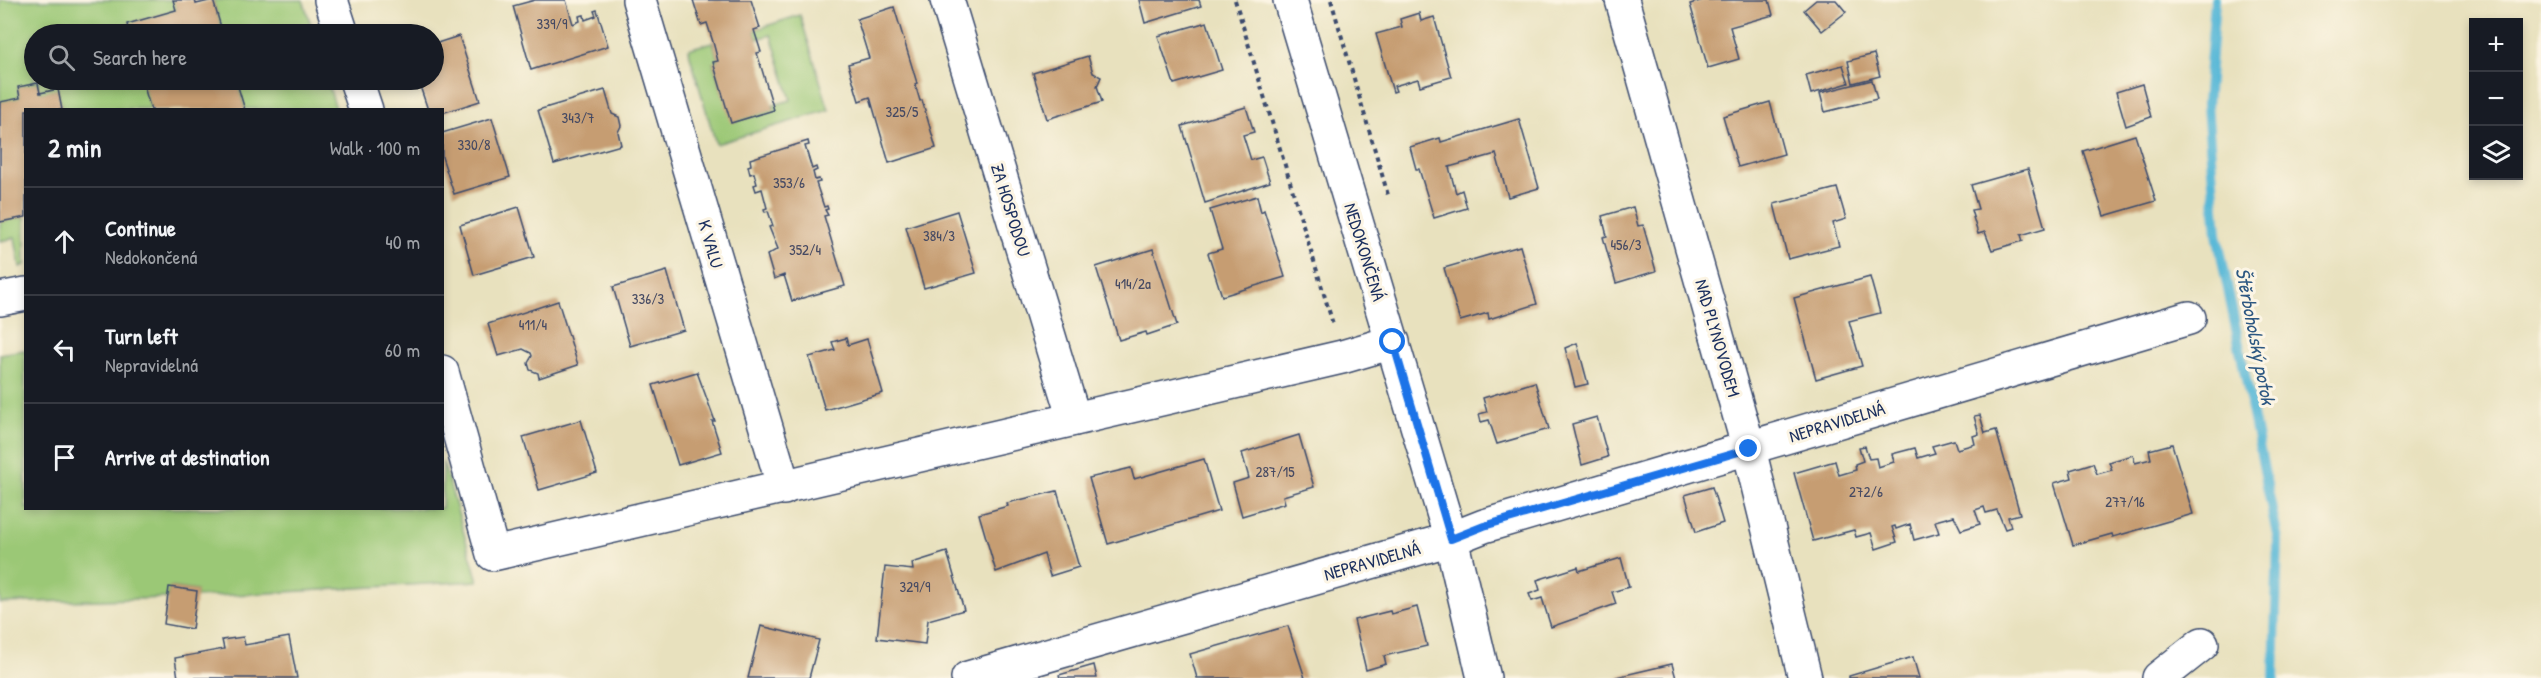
<!DOCTYPE html>
<meta charset="utf-8">
<style>
body{margin:0;font-family:"Patrick Hand",sans-serif;background:#242831;color:#f1f3f6}
.controls{position:absolute;right:18px;top:18px;display:grid;overflow:hidden;border-radius:0px;box-shadow:0 3px 9px #0003}
.controls button{width:54px;height:54px;display:grid;place-items:center;padding:0;border:0;border-bottom:2px solid #363941;background:#171b24;color:#f1f3f6;font:30px sans-serif}
.stop{position:absolute;width:18px;height:18px;margin:-14px;border:4px solid #1a73e8;border-radius:50%;background:#fff}
.stop.end{background:#1a73e8;border-color:#fff;box-shadow:0 2px 6px #0008}
.list{margin:0;padding:0;list-style:none}
h2{display:flex;justify-content:space-between;align-items:center;height:78px;margin:0;padding:0 24px;font-size:26px}
h2 small{font-size:20px;font-weight:400;color:#9ea1a6}
.list li{display:grid;grid-template-columns:39px 1fr auto;gap:18px;align-items:center;box-sizing:border-box;height:108px;padding:0 24px;border-top:2px solid #363941}
.list b{display:block;font-size:22px;white-space:nowrap}
.list p{margin:0;font-size:20px;white-space:nowrap;color:#9ea1a6}
.list em{font-size:20px;font-style:normal;color:#9ea1a6}
.icon{flex:none;width:33px;height:33px;fill:none;stroke:currentColor;stroke-width:2;stroke-linecap:round;stroke-linejoin:round}
.map{position:relative;flex:none;width:2541px;height:678px;overflow:hidden}
.search{position:absolute;background:#171b24;box-shadow:0 3px 9px #0003;left:24px;top:24px;width:420px;height:66px;display:flex;align-items:center;gap:15px;box-sizing:border-box;padding:0 21px;border-radius:33px;color:#9ea1a6;font-size:22px}
.panel{position:absolute;background:#171b24;box-shadow:0 3px 9px #0003;left:24px;top:108px;width:420px;height:402px;border-radius:0px}
.map>svg:first-child{display:block}
</style>
<div class="map">
<svg width="2541" height="678" viewBox="0 0 2541 678">
<rect width="100%" height="100%" fill="#fcf5e5"/>
<filter id="ink" filterUnits="userSpaceOnUse"><feTurbulence type="fractalNoise" baseFrequency=".0167" numOctaves="2"/><feDisplacementMap in="SourceGraphic" scale="12" xChannelSelector="R" yChannelSelector="G"/><feConvolveMatrix kernelMatrix="1 2 1 2 8 2 1 2 1" color-interpolation-filters="sRGB"/></filter>
<filter id="wash" filterUnits="userSpaceOnUse"><feTurbulence type="fractalNoise" baseFrequency=".008" numOctaves="4" result="noise"/><feDisplacementMap in="SourceGraphic" scale="24" xChannelSelector="R" yChannelSelector="G"/><feGaussianBlur stdDeviation="1.35" result="paint"/><feColorMatrix in="noise" values="0 0 0 0 0 0 0 0 0 0 0 0 0 0 0 0 0 1.4 0 .05"/><feComposite in="paint" operator="in"/></filter>
<g filter="url(#wash)">
<rect width="100%" height="100%" fill="#e8e1be"/>
<g fill="#9bc876" stroke="#5b7c6a" stroke-width="1.5">
<path d="M0 0H174L176 10 127 24 129 34H34V80H142L151 109H62L58 90 40 93 38 83 18 87 20 98 0 102Z"/>
<path d="M213 0H303L314 34H223Z"/>
<path d="M800 15 829 110 716 144 688 49 713 42 718 61 713 63 732 122 774 110 773 105 791 100 771 35 757 39 754 30Z"/>
<path d="M236 80H327L336 109H245Z"/>
<path d="M25 217V265L20 267 15 238 0 241V222Z"/>
<path d="M25 350 26 508H442L443 462 478 581 196 597V591L170 587 167 598 0 603V354Z"/>
</g>
<g fill="none" stroke-linecap="round" stroke-linejoin="round">
<path stroke="#59b8d7" stroke-width="10" d="M2215 0 2207 105 2217 234 2278 540 2274 678"/>
</g>
<g id="blocks">
<g fill="#c69d72">
<path d="M173 0H195L196 4 213 0 223 34H129L127 24 176 10Z"/>
<path d="M535 0H566L573 24 580 21 579 16 584 15 585 20 596 16 594 11 597 10 608 46 531 70 513 6Z"/>
<path d="M693 0H751L760 28 754 30 761 52 757 53 774 110 731 123 713 62 718 61 713 42 707 23 701 25Z"/>
<path d="M1139 0H1199L1201 6 1145 23Z"/>
<path d="M1703 0H1769L1773 15 1730 27 1739 59 1708 68 1690 4Z"/>
<path d="M1816 0H1836L1846 12 1822 31 1804 10Z"/>
<path d="M894 7 917 83 915 84 920 101 922 100 936 148 889 163 870 97 859 101 848 64 869 58 857 19Z"/>
<path d="M1419 13 1421 21 1434 17 1451 77 1420 86 1418 79 1394 86 1396 91 1393 92 1376 34 1402 27 1400 19Z"/>
<path d="M1207 22 1222 70 1174 84 1158 36Z"/>
<path d="M459 36 480 101 442 113V110H428L418 80H434V44Z"/>
<path d="M1874 54 1880 76 1853 83 1848 61Z"/>
<path d="M1088 56 1093 73 1101 77 1097 86 1102 102 1047 119 1033 73Z"/>
<path d="M1843 65 1849 83 1811 94 1806 75Z"/>
<path d="M142 80H236L245 110H151Z"/>
<path d="M1872 80 1877 99 1825 112 1820 93Z"/>
<path d="M38 83 40 93 58 89 62 110H26V217L0 222V102L20 98 18 87Z"/>
<path d="M2142 84 2151 117 2126 126 2116 92Z"/>
<path d="M605 90 612 114 619 117 621 126 618 132 621 145 554 164 538 110Z"/>
<path d="M1770 102 1784 154 1738 167 1723 116Z"/>
<path d="M1246 107 1254 132 1243 135 1251 160 1262 157 1270 182 1205 203 1182 126Z"/>
<path d="M492 118 510 177 454 194 442 157V133Z"/>
<path d="M1519 119 1539 188 1508 197 1496 154 1449 167 1456 193 1462 190 1467 208 1434 218 1419 169H1416L1410 147 1440 138 1441 142Z"/>
<path d="M2135 135 2156 201 2104 216 2083 151Z"/>
<path d="M808 141 809 145 805 146 812 169 816 167 817 170 813 172 815 180 819 179 820 182 816 183 824 207 827 206 828 209 825 210 828 215 824 216 845 286 792 301 784 275 774 279 767 255 778 249 769 227 773 226 768 211 765 212 764 209 767 208 762 189 756 191 754 185 757 184 754 173 750 174 748 166 751 165 750 159Z"/>
<path d="M2028 169 2045 228 2021 235 2023 241 1992 250 1985 232 1978 234 1971 210 1978 209 1971 185Z"/>
<path d="M1837 188 1846 219 1833 223 1839 246 1788 259 1774 204Z"/>
<path d="M1257 196 1261 212 1264 210 1285 277 1222 296 1208 253 1222 249 1210 210Z"/>
<path d="M519 207 534 257 474 275 460 225Z"/>
<path d="M1633 207 1638 226 1643 225 1656 271 1616 283 1603 237 1607 236 1602 216Z"/>
<path d="M957 211 976 273 924 288 906 227Z"/>
<path d="M1520 246 1537 304 1489 319 1488 313 1460 321 1444 268Z"/>
<path d="M1153 249 1177 325 1147 335 1146 332 1119 340 1096 267Z"/>
<path d="M667 271 684 330 630 346 613 287Z"/>
<path d="M1870 277 1880 313 1849 321 1862 366 1816 379 1794 298Z"/>
<path d="M558 301 578 365 539 378 538 373 530 370 528 363 532 356 531 353 523 349 498 356 488 324Z"/>
<path d="M846 338 848 345 867 339 883 393 825 410 809 357 835 350 832 342Z"/>
<path d="M1577 343 1588 384 1575 387 1565 348Z"/>
<path d="M697 372 715 421H712L722 452 678 465 653 385Z"/>
<path d="M1535 382 1549 429 1497 444 1489 420 1481 422 1479 414 1487 412 1483 398Z"/>
<path d="M1980 415 1985 433 1996 430 2020 514 2008 517 2011 527 2005 529 1997 510 1986 513 1984 507 1975 510 1980 524 1961 530 1954 516 1935 521 1939 533 1914 540 1910 524 1896 529 1895 526 1892 527 1897 542 1876 549 1871 533 1856 537 1854 530 1813 541 1794 473 1835 461 1839 475 1856 470 1855 464 1863 461 1859 447 1865 446 1869 459 1876 458 1878 467 1894 462 1892 454 1915 448 1918 458 1935 453 1932 446 1954 440 1957 449 1975 444 1973 436 1979 434 1974 416Z"/>
<path d="M1597 417 1608 457 1582 465 1572 424Z"/>
<path d="M581 420 597 473 539 490 523 437Z"/>
<path d="M1299 435 1314 487 1283 496 1285 503 1242 516 1233 483 1249 478 1242 453Z"/>
<path d="M2172 444 2193 514 2113 537 2112 534 2073 545 2054 483 2072 478 2070 470 2093 463 2097 474 2112 470 2109 462 2133 455 2135 463 2151 459 2149 450Z"/>
<path d="M1204 459 1219 511 1108 544 1089 478 1131 468 1134 479Z"/>
<path d="M1712 487 1723 523 1696 532 1685 495Z"/>
<path d="M1057 491 1079 567 1050 576 1044 554 996 572 979 514 1008 506 1007 503Z"/>
<path d="M947 552 964 610 928 620 925 644 877 638 885 567 913 570 912 563Z"/>
<path d="M1621 558 1629 587 1612 592 1616 604 1551 627 1542 598 1532 601 1529 594 1540 590 1537 580 1578 567 1579 571Z"/>
<path d="M169 587 197 591 192 629 164 624Z"/>
<path d="M1417 607 1427 646 1384 656 1386 664 1366 670 1354 620 1390 611 1391 614Z"/>
<path d="M761 626 819 640 809 678H748Z"/>
<path d="M1288 626 1305 678H1197L1190 654Z"/>
<path d="M243 637 245 645 289 637 297 678H178L175 658 224 649 222 640Z"/>
<path d="M1913 657 1919 678H1849V676Z"/>
<path d="M1672 664 1676 678H1616V677Z"/>
<path d="M1094 665 1097 678H1060L1059 675Z"/>
</g>
</g>
</g>
<g filter="url(#ink)">
<use href="#blocks" fill-opacity="0" stroke="#3a4a6c" stroke-width="1.5"/>
<g fill="none" stroke-linecap="round" stroke-linejoin="round">
<g stroke="#3a4a6c" stroke-width="36">
<g id="minor">
<path d="M331 0 342 34"/>
<path d="M639 0 784 488"/>
<path d="M947 0 1074 419"/>
<path d="M1290 0 1451 539 1484 678"/>
<path d="M1622 0 1749 449 1805 678"/>
<path d="M356 80 366 110"/>
<path d="M0 299 26 294"/>
<path d="M442 372 493 554 1342 357 1393 342"/>
<path d="M968 678 1451 539 1484 526 2189 318"/>
<path d="M2159 678 2202 644"/>
</g>
</g>
<g stroke="#3a4a6c" stroke-width="4" stroke-dasharray="4.5 4.5" stroke-linecap="butt">
<path d="M1235 0 1333 324"/>
<path d="M1331 0 1388 195"/>
</g>
<use href="#minor" stroke="#fff" stroke-width="33"/>
</g>
</g>
<g fill="none" stroke-linecap="round" stroke-linejoin="round" filter="url(#ink)">
<path stroke="#1a73e8" stroke-width="8" d="M1393 342 1451 539 1484 526 1749 449"/>
</g>
<g text-anchor="middle" dominant-baseline="central" stroke-width="6" stroke-linejoin="round" paint-order="stroke">
<g font-size="15" fill="#464a63">
<text x="552" y="23">339/9</text>
<text x="902" y="111">325/5</text>
<text x="578" y="117">343/7</text>
<text x="474" y="144">330/8</text>
<text x="789" y="182">353/6</text>
<text x="939" y="235">384/3</text>
<text x="1626" y="244">456/3</text>
<text x="805" y="249">352/4</text>
<text x="1133" y="283">414/2a</text>
<text x="648" y="298">336/3</text>
<text x="533" y="324">411/4</text>
<text x="1275" y="471">287/15</text>
<text x="1866" y="491">272/6</text>
<text x="2125" y="501">277/16</text>
<text x="915" y="586">329/9</text>
</g>
<g font-size="18" fill="#1b2f5e" stroke="#fcf5e5">
<text transform="translate(1011 210) rotate(73)">ZA HOSPODOU</text>
<text transform="translate(711 244) rotate(74)">K VALU</text>
<text transform="translate(1365 252) rotate(73)">NEDOKONČENÁ</text>
<text transform="translate(1718 338) rotate(74)">NAD PLYNOVODEM</text>
<text transform="translate(1837 422) rotate(-17)">NEPRAVIDELNÁ</text>
<text transform="translate(1372 561) rotate(-16)">NEPRAVIDELNÁ</text>
</g>
<g font-size="20" font-style="italic" fill="#2e5882" stroke="#fcf5e5">
<text transform="translate(2256 336) rotate(79)">Štěrboholský potok</text>
</g>
</g>
</svg>
<div class="controls">
<button>+</button>
<button>−</button>
<button><svg class="icon" aria-label="layers" viewBox="0 0 24 24"><path d="M12 4l9 5-9 5-9-5zM3 14l9 5 9-5"/></svg></button>
</div>
<div class="stop" style="left:1393px;top:342px"></div>
<div class="stop end" style="left:1749px;top:449px"></div>
<div class="search"><svg class="icon" aria-label="search" viewBox="0 0 24 24"><circle cx="10" cy="10" r="6"/><path d="M15 15l6 6"/></svg>Search here</div>
<section class="panel">
<h2>2 min<small>Walk · 100 m</small></h2>
<ul class="list">
<li><svg class="icon" aria-label="ahead" viewBox="0 0 24 24"><path d="M12 20V5M6 11l6-6 6 6"/></svg><div><b>Continue</b><p>Nedokončená</p></div><em>40 m</em></li>
<li><svg class="icon" aria-label="left" viewBox="0 0 24 24"><path d="M17 20v-9H6M10 6l-5 5 5 5"/></svg><div><b>Turn left</b><p>Nepravidelná</p></div><em>60 m</em></li>
<li><svg class="icon" aria-label="arrive" viewBox="0 0 24 24"><path d="M6 21V4h12l-3 4 3 4H6"/></svg><div><b>Arrive at destination</b></div></li>
</ul>
</section>
</div>
